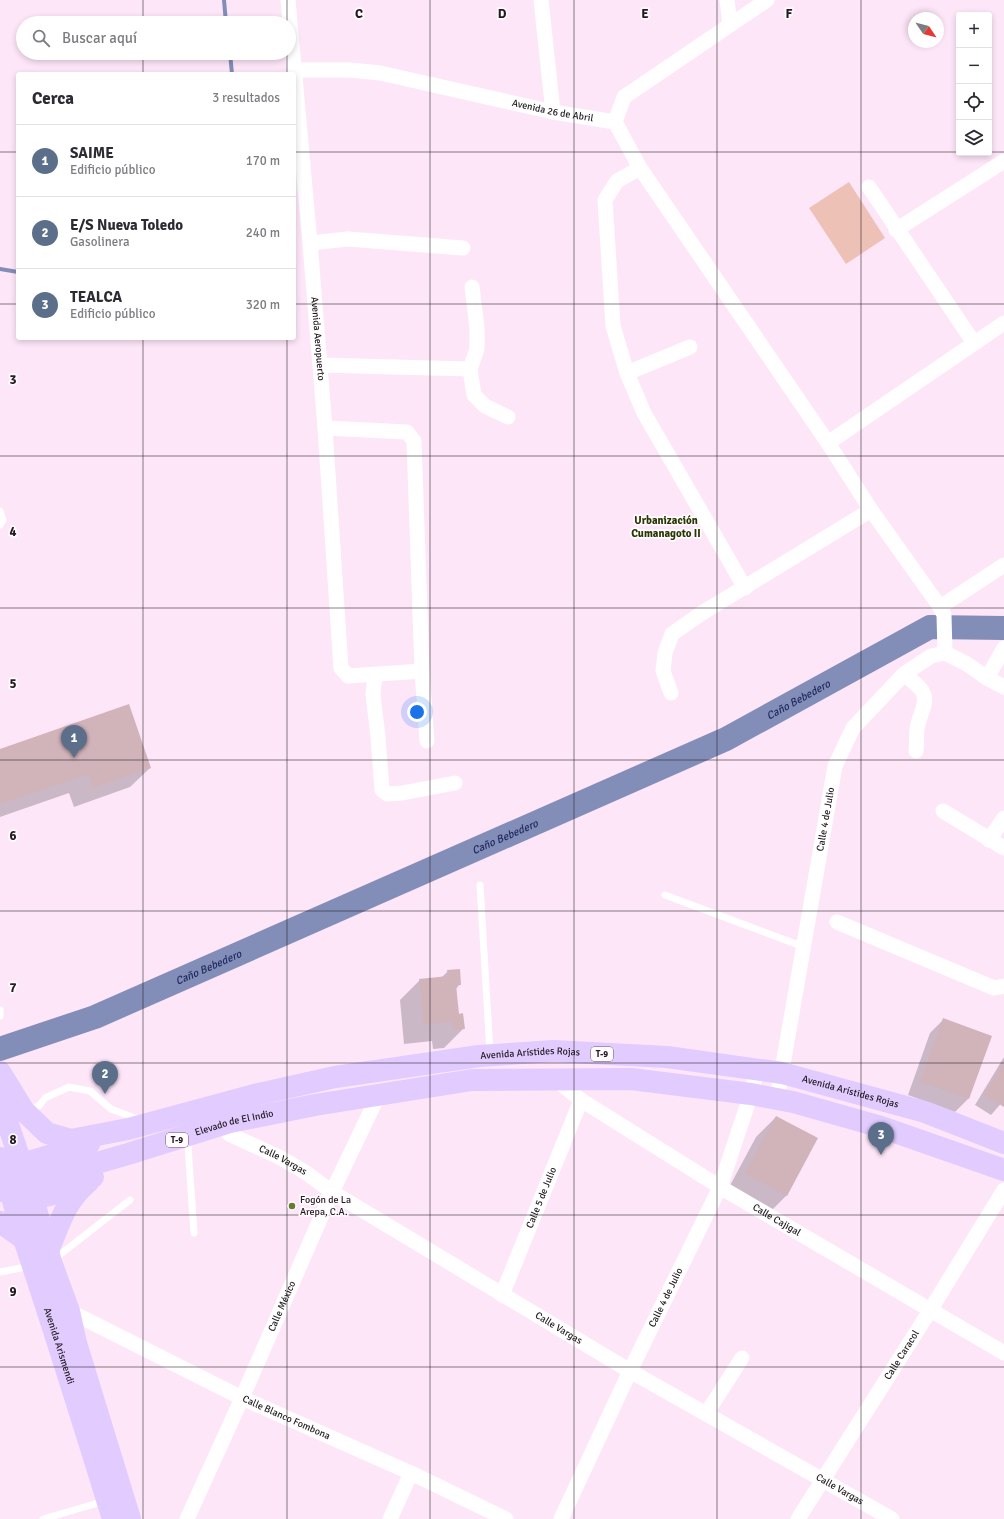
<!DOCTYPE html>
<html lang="es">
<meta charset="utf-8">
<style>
body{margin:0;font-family:Signika,sans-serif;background:#f2f2f3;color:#2b2b33}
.controls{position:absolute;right:12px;top:12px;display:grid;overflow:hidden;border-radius:4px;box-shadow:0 2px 6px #0003}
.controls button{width:36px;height:36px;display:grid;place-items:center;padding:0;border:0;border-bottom:1px solid #e1e1e2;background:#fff;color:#2b2b33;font:20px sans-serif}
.compass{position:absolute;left:908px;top:12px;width:36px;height:36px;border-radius:50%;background:#fff;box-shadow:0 2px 6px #0003;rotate:125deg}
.you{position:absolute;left:417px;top:712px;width:14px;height:14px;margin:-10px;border:3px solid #fff;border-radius:50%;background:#1a73e8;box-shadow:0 0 0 6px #1a73e833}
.badge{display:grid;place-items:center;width:26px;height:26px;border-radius:50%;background:#667d2f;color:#fff;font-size:13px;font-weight:700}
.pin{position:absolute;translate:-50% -33px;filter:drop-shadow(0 1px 2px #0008)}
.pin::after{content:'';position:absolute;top:21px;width:14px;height:12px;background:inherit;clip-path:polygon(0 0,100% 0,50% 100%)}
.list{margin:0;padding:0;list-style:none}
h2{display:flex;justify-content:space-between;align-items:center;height:52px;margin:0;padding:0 16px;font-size:17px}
h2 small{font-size:13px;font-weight:400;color:#7c7c81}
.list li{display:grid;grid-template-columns:26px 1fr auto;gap:12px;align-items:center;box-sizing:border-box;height:72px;padding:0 16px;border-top:1px solid #e1e1e2}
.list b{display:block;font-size:15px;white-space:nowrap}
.list p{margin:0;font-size:13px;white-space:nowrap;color:#7c7c81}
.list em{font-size:13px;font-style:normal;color:#7c7c81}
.icon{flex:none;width:22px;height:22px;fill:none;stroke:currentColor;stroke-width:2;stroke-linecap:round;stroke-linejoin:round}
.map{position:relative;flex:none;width:1004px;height:1519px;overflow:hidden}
.search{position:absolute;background:#fff;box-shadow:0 2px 6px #0003;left:16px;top:16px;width:280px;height:44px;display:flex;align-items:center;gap:10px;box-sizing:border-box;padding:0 14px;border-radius:22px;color:#7c7c81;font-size:15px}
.panel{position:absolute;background:#fff;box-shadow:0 2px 6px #0003;left:16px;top:72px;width:280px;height:268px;border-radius:4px}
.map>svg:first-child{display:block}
</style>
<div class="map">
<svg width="1004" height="1519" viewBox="0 0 1004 1519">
<rect width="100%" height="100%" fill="#fee6f9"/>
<path fill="#eec1b7" d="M849 182 885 238 846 264 809 208Z"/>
<g fill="#0003">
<path d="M0 750 150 768 130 787 74 807 69 793 0 817Z"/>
<path d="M448 971 460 984 456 989 458 1015 464 1028 444 1048 433 1049 432 1041 404 1044 400 1000 420 980 441 978Z"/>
<path d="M944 1019 968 1099 955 1112 908 1095 930 1033Z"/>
<path d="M1004 1057V1100L991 1115 975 1105Z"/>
<path d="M776 1117 787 1195 767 1215 726 1193 756 1137Z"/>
</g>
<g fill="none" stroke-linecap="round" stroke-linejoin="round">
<g stroke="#828eb8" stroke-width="4">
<path d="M224 0 226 23"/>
<path d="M230 53 232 74"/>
<path d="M0 269 18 272"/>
</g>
<path stroke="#828eb8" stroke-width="24" id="s1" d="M0 1049 95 1017 726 739 930 627 1004 628"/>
</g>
<g fill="#d1b3ba">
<path d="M129 704 151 768 93 788 89 774 0 804V749Z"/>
<path d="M460 969 461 985H456L459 1014 463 1013 465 1029 453 1030 452 1022 424 1025 419 979 448 976 447 970Z"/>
<path d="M943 1018 992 1036 969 1099 920 1082Z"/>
<path d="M1004 1062V1107L984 1095Z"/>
<path d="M776 1116 818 1138 787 1196 745 1173Z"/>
</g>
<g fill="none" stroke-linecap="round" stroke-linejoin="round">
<g stroke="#fff" stroke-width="7">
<path d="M0 511 3 520 0 525"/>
<path d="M480 885 490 1053"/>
<path d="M665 895 804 947"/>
<path d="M0 1010V1016"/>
<path d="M27 1110 39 1106 45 1098 69 1087 90 1091 111 1109 140 1120"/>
<path d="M188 1146 194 1233"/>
<path d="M53 1260 130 1200"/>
<path d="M0 1272 31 1266"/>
<path d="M43 1519 105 1501"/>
</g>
<g stroke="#fff" stroke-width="15">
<path id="s2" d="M288 0 310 243 325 428 341 668 348 676 422 671"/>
<path d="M541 0 553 112"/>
<path d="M727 0 730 24"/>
<path id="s3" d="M295 70H350L380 73 553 112 615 122"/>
<path d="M615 122 640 168 828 443 871 510 940 607 944 615 945 653"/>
<path d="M615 122 624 97 767 0"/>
<path d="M640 168 617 181 605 200 613 326 627 373 644 413 745 588"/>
<path d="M869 187 974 343"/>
<path d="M896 230 1004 161"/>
<path d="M310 243 348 239 463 248"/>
<path d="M320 365 470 369 474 395 485 406 508 417"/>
<path d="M470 369 477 349V328L472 287"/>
<path d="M627 373 690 347"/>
<path d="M325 428 407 432 414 441 422 671 427 741"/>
<path d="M828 443 1004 323"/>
<path d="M940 607 1004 565"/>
<path d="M904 674C910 680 921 686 924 695 927 705 918 718 917 729 916 736 917 744 916 751"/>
<path d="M375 675 373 694 378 737 382 790 387 794 402 793 455 783"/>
<path d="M987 678 1004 648"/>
<path d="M671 693 663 671 665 653 672 634 702 613 871 510"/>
<path d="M943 811 1004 848"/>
<path d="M989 840 1004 818"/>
<path d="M837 922 994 988 1004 986"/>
<path id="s4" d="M555 1079 581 1100 720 1187 1004 1353"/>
<path id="s5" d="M777 1099 835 766 853 728 904 674 931 656 945 653 967 664 987 678 1004 687"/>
<path id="s6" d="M229 1134 279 1157 305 1172 332 1192 630 1371 892 1519"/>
<path id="s7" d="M502 1295 581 1100"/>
<path id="s8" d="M69 1311 242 1398 411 1473 506 1519"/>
<path d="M706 1414 742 1358"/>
<path id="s9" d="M187 1519 242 1398 332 1192 379 1094"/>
<path d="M390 1519 411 1473"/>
<path id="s10" d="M561 1519 630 1371 720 1187 751 1094 757 1070"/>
<path id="s11" d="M798 1519 931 1309 1004 1190"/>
</g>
<g stroke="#e1cbff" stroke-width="22">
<path id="s12" d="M0 1072 24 1111 47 1133 71 1140 128 1129 254 1095 335 1077 479 1056 553 1051 667 1057 782 1073 925 1112 1004 1143"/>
<path d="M0 1100 33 1199 51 1262 69 1311 76 1343 130 1519"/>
<path id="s13" d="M0 1158C10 1184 15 1212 24 1239 55 1332 84 1425 113 1519"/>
<path d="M8 1168 89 1144"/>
<path id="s14" d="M0 1191 128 1154 230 1122 315 1105 472 1080 631 1079 751 1094 793 1102 878 1126 1004 1170"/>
<path d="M21 1193 33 1199 53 1194 93 1177"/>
<path d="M0 1222 24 1239"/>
<path d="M48 1251C59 1225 65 1201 88 1182"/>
</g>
</g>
<path fill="none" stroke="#231b21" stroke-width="1" stroke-opacity="0.55" d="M143 0V23M287 0V23M430 0V1519M574 0V1519M717 0V1519M861 0V1519M143 53V74M287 53V74M0 152H18M294 152H959M989 152H1004M0 304H18M294 304H1004M143 338V1519M287 338V1519M0 456H1004M0 608H1004M0 760H1004M0 911H1004M0 1063H1004M0 1215H1004M0 1367H1004"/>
<circle fill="#667d2f" stroke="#fffafe" stroke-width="1.5" cx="292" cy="1206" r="4"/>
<g text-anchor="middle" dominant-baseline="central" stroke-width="3.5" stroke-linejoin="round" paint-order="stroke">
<g fill="#fffafe" stroke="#655e63" stroke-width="1">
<rect x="591" y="1047" width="22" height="14" rx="3"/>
<rect x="166" y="1133" width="22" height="14" rx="3"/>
</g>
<g font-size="9" font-weight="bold" fill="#231b21">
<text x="602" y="1054">T-9</text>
<text x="177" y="1140">T-9</text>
</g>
<g font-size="10" fill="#231b21" stroke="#fffafe">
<text stroke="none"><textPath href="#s3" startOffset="262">Avenida 26 de Abril</textPath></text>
<text stroke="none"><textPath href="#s2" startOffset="340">Avenida Aeropuerto</textPath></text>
<text stroke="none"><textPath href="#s5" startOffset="284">Calle 4 de Julio</textPath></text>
<text stroke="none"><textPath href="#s12" startOffset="571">Avenida Arístides Rojas</textPath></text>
<text stroke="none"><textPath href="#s12" startOffset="895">Avenida Arístides Rojas</textPath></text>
<text stroke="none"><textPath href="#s14" startOffset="244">Elevado de El Indio</textPath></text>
<text stroke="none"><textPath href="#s6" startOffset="60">Calle Vargas</textPath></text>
<text stroke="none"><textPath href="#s7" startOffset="105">Calle 5 de Julio</textPath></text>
<text stroke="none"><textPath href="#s4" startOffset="263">Calle Cajigal</textPath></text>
<text stroke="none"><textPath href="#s10" startOffset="245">Calle 4 de Julio</textPath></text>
<text stroke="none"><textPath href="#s9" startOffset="233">Calle México</textPath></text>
<text stroke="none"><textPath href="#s6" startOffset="383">Calle Vargas</textPath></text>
<text stroke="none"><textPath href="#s13" startOffset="197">Avenida Arismendi</textPath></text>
<text stroke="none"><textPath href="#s11" startOffset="194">Calle Caracol</textPath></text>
<text stroke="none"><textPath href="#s8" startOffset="242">Calle Blanco Fombona</textPath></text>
<text stroke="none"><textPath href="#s6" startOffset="707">Calle Vargas</textPath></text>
</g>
<g font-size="10" fill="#231b21" stroke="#fffafe" text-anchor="start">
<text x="300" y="1200">Fogón de La<tspan x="300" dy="12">Arepa, C.A.</tspan></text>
</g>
<g font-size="11" font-weight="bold" fill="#293700" stroke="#fffafe">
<text x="666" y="520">Urbanización<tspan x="666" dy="13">Cumanagoto II</tspan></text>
</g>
<g font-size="11" font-style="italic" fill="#212a5f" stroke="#fffafe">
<text stroke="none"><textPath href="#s1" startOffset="872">Caño Bebedero</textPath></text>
<text stroke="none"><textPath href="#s1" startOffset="548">Caño Bebedero</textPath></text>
<text stroke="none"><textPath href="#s1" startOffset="224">Caño Bebedero</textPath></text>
</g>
</g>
<g font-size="13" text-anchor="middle" font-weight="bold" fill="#231b21" stroke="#fffafe" stroke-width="3.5" stroke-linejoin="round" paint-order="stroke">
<text x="359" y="18">C</text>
<text x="502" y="18">D</text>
<text x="645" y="18">E</text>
<text x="789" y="18">F</text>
<text x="13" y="384">3</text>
<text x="13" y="536">4</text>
<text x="13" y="688">5</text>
<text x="13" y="840">6</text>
<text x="13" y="992">7</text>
<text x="13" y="1144">8</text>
<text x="13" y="1296">9</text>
</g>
</svg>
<div class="controls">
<button>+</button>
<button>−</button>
<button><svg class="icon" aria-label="locate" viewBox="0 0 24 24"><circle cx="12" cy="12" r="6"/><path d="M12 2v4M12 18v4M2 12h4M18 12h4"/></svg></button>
<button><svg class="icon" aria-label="layers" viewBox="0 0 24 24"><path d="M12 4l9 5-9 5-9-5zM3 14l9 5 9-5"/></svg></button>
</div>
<svg class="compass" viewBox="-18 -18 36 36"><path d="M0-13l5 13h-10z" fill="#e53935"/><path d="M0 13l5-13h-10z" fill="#7c7c81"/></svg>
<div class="you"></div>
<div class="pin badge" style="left:74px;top:758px;background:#5c6f8a">1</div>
<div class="pin badge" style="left:105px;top:1094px;background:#5c6f8a">2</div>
<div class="pin badge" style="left:881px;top:1155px;background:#5c6f8a">3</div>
<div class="search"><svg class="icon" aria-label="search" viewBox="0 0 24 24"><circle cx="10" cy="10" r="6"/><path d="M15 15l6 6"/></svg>Buscar aquí</div>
<section class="panel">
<h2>Cerca<small>3 resultados</small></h2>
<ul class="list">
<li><span class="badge" style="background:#5c6f8a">1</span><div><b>SAIME</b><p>Edificio público</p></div><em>170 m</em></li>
<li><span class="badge" style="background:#5c6f8a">2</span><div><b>E/S Nueva Toledo</b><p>Gasolinera</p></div><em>240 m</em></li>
<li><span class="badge" style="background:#5c6f8a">3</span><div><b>TEALCA</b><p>Edificio público</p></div><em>320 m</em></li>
</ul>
</section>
</div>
